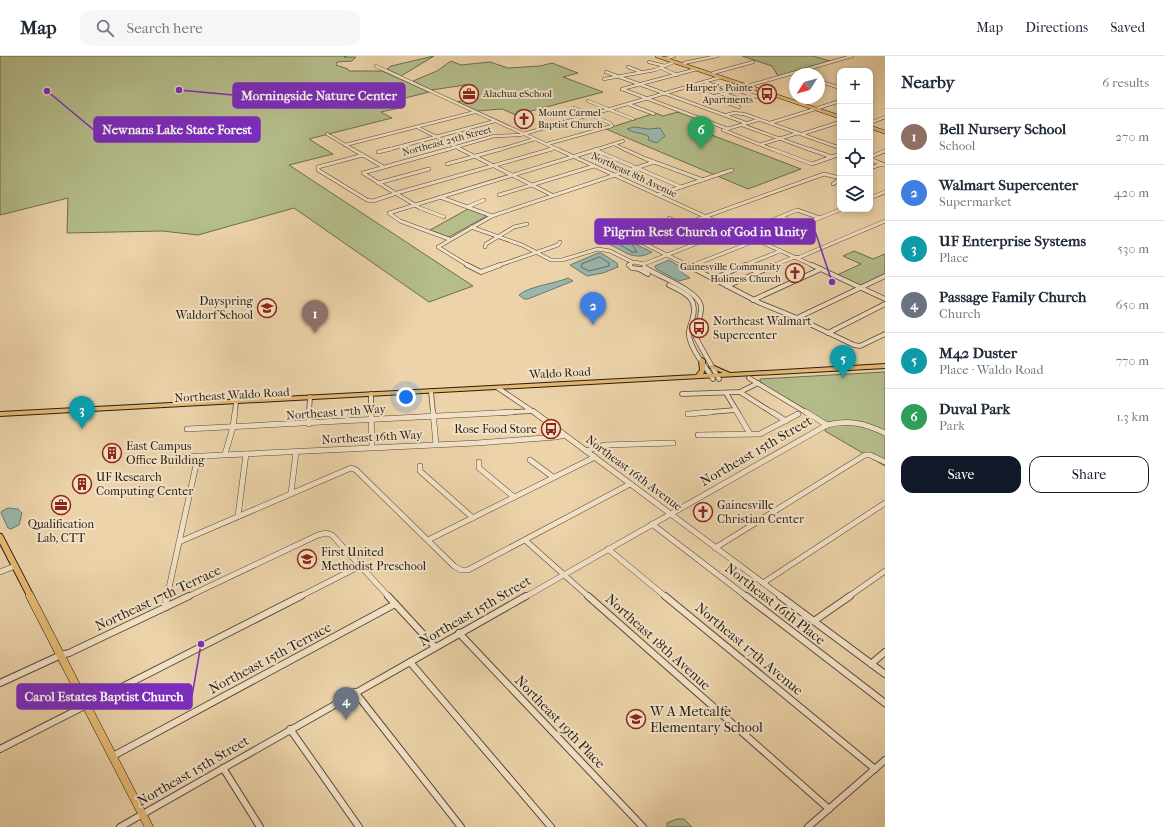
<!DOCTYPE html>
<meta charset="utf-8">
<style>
body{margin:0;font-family:"IM FELL French Canon",serif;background:#f6f6f7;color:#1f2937}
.controls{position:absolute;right:12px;top:12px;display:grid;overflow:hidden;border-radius:8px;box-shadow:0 2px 6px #0003}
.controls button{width:36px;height:36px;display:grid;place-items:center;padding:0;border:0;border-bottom:1px solid #e0e1e3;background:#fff;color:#1f2937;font:20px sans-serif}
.compass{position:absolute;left:789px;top:12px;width:36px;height:36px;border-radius:50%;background:#fff;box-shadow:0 2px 6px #0003;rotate:234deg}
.you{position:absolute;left:406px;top:341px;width:14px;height:14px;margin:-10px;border:3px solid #fff;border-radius:50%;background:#1a73e8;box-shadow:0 0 0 6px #1a73e833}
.badge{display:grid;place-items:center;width:26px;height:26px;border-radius:50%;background:#111827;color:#fff;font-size:13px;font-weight:700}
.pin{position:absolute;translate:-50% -33px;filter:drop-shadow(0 1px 2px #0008)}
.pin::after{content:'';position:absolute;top:21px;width:14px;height:12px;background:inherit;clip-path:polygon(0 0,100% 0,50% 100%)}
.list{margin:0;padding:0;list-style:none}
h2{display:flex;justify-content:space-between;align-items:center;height:52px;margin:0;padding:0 16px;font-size:17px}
h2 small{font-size:13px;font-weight:400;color:#747a83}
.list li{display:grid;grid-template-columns:26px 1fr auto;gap:12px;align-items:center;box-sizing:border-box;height:56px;padding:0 16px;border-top:1px solid #e0e1e3}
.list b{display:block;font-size:15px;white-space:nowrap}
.list p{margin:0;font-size:13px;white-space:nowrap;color:#747a83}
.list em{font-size:13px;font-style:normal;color:#747a83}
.actions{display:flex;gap:8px;padding:12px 16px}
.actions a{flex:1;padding:9px 0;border:1px solid #111827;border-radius:12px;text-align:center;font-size:14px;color:#111827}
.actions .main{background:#111827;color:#fff}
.icon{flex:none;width:22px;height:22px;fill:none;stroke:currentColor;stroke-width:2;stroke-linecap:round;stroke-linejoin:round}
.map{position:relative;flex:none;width:885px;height:771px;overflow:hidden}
header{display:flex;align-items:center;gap:24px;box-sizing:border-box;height:56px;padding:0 20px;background:#fff;border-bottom:1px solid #e0e1e3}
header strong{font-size:19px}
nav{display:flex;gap:22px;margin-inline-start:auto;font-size:14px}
.search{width:280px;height:36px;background:#f6f6f7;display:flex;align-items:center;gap:10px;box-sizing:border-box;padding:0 14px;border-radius:12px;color:#747a83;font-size:15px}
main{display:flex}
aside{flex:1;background:#fff}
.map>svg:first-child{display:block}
</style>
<header>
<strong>Map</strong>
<div class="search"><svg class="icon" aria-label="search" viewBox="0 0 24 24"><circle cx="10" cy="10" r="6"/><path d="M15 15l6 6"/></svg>Search here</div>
<nav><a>Map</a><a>Directions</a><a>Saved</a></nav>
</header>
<main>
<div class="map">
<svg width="885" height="771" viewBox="0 0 885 771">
<rect width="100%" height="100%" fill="#ecd3a9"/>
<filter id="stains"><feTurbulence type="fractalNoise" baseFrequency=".005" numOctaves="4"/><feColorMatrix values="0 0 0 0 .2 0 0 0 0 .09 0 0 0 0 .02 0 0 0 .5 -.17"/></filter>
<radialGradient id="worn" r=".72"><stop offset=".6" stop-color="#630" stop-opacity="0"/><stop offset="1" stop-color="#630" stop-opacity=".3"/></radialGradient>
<g fill="#b4bd8b" stroke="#6c6d50">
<path d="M0 0H347L344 1H356L352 5 337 6 336 9 348 13 349 15H382L429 36 389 46 399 52 381 56 392 62 309 83 333 98 289 109 473 230 429 246 294 152 198 179 162 175 67 177 68 142 0 159Z"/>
<path d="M434 0 401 20 387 13 391 10Z"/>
<path d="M742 0H813L830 5 778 20 772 10Z"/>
<path d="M451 5 461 9 490 6 508 12 540 10 552 7 578 17 563 21 603 36 516 59 502 53 477 55 457 46 470 43 479 35 465 29 431 34 413 25 437 15Z"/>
<path d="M678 56 703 65 688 70 801 113 748 133 606 73 655 57 663 60Z"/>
<path d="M468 153 487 160 449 181 430 174Z"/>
<path d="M854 195 873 203 885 198V219L862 230 837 219 861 208 843 200Z"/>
<path d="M885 316V410L825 375 829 367 760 327V323Z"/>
<path d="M677 763H684L692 771H667V767Z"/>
</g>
<g fill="#99b7ac" stroke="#6a796f">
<path d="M634 71 649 73 660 72 665 80 657 87 648 84 649 81C643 76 634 78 627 73Z"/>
<path d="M625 179 632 181 635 188 652 196C633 207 623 193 606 187Z"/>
<path d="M598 197H601L617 207 618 211 603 217 587 220 570 209Z"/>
<path d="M669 204 684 213 681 216 690 222 679 225 656 213 655 210Z"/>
<path d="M568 222 573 225 528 243H524L519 239C529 230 554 228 568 222Z"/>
<path d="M8 452 18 453 22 457 19 469 11 473 8 472 1 457 2 455Z"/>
</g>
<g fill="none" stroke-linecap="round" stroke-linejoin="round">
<g stroke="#5e6a60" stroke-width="1">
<path d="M625 183 629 184 637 196H632L619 188V185Z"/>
<path d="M600 201 609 207V210L589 215 581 211 582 208Z"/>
</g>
<g stroke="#564a39" stroke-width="3.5">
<g id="minor-far4">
<path d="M667 2 674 0"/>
<path d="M649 6 665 10"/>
<path d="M684 7 717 0"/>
<path d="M376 10 559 94"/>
<path d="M628 11 641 16"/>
<path d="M661 12 677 19"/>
<path d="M606 16 746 67"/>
<path d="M713 17 753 6"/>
<path d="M604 23 655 14 674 6"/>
<path d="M819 25 840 32"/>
<path d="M704 26 731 35"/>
<path d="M751 29 852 0"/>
<path d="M687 31 713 40"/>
<path d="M622 33 728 73"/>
<path d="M622 33 697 13"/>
<path d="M725 38 748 46"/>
<path d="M711 41 739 51"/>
<path d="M708 42 737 34 761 42"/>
<path d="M588 45 633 63"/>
<path d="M628 48 654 58"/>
<path d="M818 52 840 45"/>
<path d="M726 59 734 57 744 58 840 92"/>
<path d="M770 67 815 53"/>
<path d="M870 67 885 61"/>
<path d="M742 69 811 94"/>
<path d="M417 71 462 94"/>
<path d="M727 73 758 64"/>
<path d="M723 74 774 94"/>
<path d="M327 78 354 94"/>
<path d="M802 78 840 66"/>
<path d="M547 88 612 70 610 67 574 52"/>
<path d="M614 88 626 94"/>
<path d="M762 88 798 77"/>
<path d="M345 89 475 56"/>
<path d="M387 94 495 65"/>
<path d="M446 94 494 80 520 79 721 21"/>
<path d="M498 94 535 83"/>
<path d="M548 94 554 92"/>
<path d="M595 94 623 85"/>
</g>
</g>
<g stroke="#564a39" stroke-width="4">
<g id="minor-far3">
<path d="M352 93 382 110"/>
<path d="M460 93 552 139"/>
<path d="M557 93 814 210"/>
<path d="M624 93 646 103 703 124"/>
<path d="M772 93 812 108 840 98"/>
<path d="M809 93 832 101"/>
<path d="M595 94 681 131"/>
<path d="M378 96 391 93"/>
<path d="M363 99 318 111V114L367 144 373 145 394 138"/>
<path d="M870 101 885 95"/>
<path d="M870 103 885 109"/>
<path d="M447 108 501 93"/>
<path d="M870 112 882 108"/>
<path d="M378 127 429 113"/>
<path d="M833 128 840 123"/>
<path d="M395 137 363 117 449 93"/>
<path d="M397 137 552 93"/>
<path d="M397 138 420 152 444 161"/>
<path d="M499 139 594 110"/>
<path d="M657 139 732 114"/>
<path d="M440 141 492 160"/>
<path d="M870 142 885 136"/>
<path d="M467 151 484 144"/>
<path d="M781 161 802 169 842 153"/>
<path d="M669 162 684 169"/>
<path d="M642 167 661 177"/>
<path d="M471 171 522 189 551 204H562L598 193 610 195 632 206"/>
<path d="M741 177 797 154 820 162"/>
<path d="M449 183 400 165 389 157 598 93"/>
<path d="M485 191 486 188 514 171 527 168"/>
<path d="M644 208 733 173"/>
<path d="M469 210 438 191 492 160 654 106"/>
<path d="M497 210 558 189 560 186"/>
<path d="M630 210 628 209 634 206 644 208"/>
<path d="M689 210 641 186 643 183 824 118 840 122"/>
<path d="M691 210 757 184"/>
<path d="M743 210 780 195"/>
<path d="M772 210 792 202 800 201 885 165"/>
</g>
</g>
<g stroke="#564a39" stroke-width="5.5">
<g id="minor-far2">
<path d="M467 209 481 216 500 209"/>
<path d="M629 209 632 212 641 213"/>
<path d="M687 209 760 247 797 262 854 289 860 290 885 278"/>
<path d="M812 209 885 243"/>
<path d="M644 211C657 220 698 234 701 250 702 258 697 270 695 278L696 282 719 323"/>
<path d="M690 211 694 209"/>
<path d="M639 213 648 218"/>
<path d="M713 223 745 209"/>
<path d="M669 229C687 238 699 242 692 265 690 270 688 275 689 280 692 296 705 309 713 323"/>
<path d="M727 230 775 209"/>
<path d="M753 244 821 213"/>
<path d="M797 262 885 220"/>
<path d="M828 277 885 248"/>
<path d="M749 322 807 357"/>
<path d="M498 332 535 357"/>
<path d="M431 335 433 357"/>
<path d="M740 336 773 357"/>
<path d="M726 337 738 357"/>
<path d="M371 338V357"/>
<path d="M682 338 740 336 758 327"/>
<path d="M235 357 236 345"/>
<path d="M309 357 310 341"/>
<path d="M493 357 533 355"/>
<path d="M699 357 735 354"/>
</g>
</g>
<g stroke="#564a39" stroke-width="6">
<g id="minor-far1">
<path d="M371 356 372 391"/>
<path d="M433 356 436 388"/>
<path d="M534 356 782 541"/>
<path d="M737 356 750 378"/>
<path d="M772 356 786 365"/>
<path d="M806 356 827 369"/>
<path d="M688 358 711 356"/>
<path d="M309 368V356"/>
<path d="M187 373 513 356"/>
<path d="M698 379 760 378 798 358"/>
<path d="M586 395 604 389 673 387"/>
<path d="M225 398 233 371 235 356"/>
<path d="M181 401 477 387 556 381 564 379"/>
<path d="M530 404 553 421"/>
<path d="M479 406V412L514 441"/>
<path d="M420 410V415L473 462"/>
<path d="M291 437 296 396"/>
<path d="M238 460 246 398"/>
<path d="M652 468 747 541"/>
<path d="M428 484 595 401"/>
<path d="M525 484 589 541"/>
<path d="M179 486 351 412 356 414 454 510 461 514H468L630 428"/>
<path d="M715 492 865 399H870L885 406"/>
<path d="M608 493 666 541"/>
<path d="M0 516 15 510"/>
<path d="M763 527 885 447"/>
<path d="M167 541 198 400"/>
<path d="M187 541 318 479 326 477 332 479 389 541"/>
<path d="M299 541 360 510"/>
<path d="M525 541 827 369C848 363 866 368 885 377"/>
<path d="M848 541 885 515"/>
</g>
</g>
<g stroke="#564a39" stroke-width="8">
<g id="minor">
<path d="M388 540 435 591"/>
<path d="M588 540 829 753"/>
<path d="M665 540 875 713"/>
<path d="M746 540 885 647"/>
<path d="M780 540 885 618"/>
<path d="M166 551 167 540"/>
<path d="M814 565 850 540"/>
<path d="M459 577 643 771"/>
<path d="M410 606 551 771"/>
<path d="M871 608 885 596"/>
<path d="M0 627 61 599 69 597 189 540"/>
<path d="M355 636 461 771"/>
<path d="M290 673 359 771"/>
<path d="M0 693 301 540"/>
<path d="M113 700 395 548"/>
<path d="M223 712 260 771"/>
<path d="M120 771 526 540"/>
<path d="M808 771 885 704"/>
</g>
</g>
<g stroke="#241d14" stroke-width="4">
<g id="major-far2">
<path d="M657 0 840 61"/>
<path d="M870 71 885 76"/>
</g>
</g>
<g stroke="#241d14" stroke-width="8">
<path id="major-far1" d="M0 481 31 541"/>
</g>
<g stroke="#241d14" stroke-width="9">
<path id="major" d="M30 540 149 771"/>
</g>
<g stroke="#241d14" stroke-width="2">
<path id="highway" d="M702 302 705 304C705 309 706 314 703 318L723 317 710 312 709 311 712 309 730 317 885 308V312L0 360V356L696 319 700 314 699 304Z"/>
</g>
<use href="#minor-far4" stroke="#f3e2c7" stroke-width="2.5"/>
<use href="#minor-far3" stroke="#f3e2c7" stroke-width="3"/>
<use href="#minor-far2" stroke="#f3e2c7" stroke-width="4"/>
<use href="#minor-far1" stroke="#f3e2c7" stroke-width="5"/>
<use href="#minor" stroke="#f3e2c7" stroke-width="6"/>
<use href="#major-far2" stroke="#e6ba74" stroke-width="3"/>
<use href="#major-far1" stroke="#e6ba74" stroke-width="6"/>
<use href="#major" stroke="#e6ba74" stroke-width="8"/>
<use href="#highway" fill="#e6ba74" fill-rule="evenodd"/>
</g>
<defs>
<g id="office-ring" transform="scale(1)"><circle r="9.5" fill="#f3e2c7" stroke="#8f2418" stroke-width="1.5"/><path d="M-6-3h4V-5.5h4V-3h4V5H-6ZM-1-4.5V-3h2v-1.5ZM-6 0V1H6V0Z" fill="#8f2418"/></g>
<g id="bus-ring" transform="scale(1)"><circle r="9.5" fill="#f3e2c7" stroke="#8f2418" stroke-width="1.5"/><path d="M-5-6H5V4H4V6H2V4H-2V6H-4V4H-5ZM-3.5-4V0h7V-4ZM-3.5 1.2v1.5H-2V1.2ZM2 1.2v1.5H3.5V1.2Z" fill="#8f2418"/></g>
<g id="church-ring" transform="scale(1)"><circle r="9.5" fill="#f3e2c7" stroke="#8f2418" stroke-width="1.5"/><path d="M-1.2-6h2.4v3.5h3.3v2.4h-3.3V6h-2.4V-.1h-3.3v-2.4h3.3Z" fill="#8f2418"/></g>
<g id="school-ring" transform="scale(1)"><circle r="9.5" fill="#f3e2c7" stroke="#8f2418" stroke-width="1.5"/><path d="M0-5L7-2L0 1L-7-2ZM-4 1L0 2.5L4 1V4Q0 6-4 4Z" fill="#8f2418"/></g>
<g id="building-ring" transform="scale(1)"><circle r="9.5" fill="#f3e2c7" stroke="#8f2418" stroke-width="1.5"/><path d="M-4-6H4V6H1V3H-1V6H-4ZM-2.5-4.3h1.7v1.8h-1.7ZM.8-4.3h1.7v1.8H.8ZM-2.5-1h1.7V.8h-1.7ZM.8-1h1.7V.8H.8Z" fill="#8f2418"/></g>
</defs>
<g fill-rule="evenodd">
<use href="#office-ring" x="469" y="38"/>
<use href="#bus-ring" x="767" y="38"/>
<use href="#church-ring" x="524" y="63"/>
<use href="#church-ring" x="795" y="217"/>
<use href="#school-ring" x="267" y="252"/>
<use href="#bus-ring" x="699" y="272"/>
<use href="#bus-ring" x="551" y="373"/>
<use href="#building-ring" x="112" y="397"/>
<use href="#building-ring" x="82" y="428"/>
<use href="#office-ring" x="61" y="449"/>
<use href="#church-ring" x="703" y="456"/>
<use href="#school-ring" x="307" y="503"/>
<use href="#school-ring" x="636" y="663"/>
</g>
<g text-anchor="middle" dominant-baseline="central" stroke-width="4" stroke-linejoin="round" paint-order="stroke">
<g font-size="10" fill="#241d14" stroke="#f3e2c7" text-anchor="end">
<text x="753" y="32">Harper's Pointe<tspan x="753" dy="12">Apartments</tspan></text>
<text x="483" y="38" text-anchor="start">Alachua eSchool</text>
<text x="538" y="57" text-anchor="start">Mount Carmel<tspan x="538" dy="12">Baptist Church</tspan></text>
<text x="781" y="211">Gainesville Community<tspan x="781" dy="12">Holiness Church</tspan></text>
</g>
<g font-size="10" fill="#241d14" stroke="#f3e2c7">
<text transform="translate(447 85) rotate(-15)">Northeast 25th Street</text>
<text transform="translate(634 119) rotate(25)">Northeast 8th Avenue</text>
</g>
<g font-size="12" fill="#241d14" stroke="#f3e2c7" text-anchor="start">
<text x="253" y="245" text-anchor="end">Dayspring<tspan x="253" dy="14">Waldorf School</tspan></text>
<text x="713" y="265">Northeast Walmart<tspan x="713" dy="14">Supercenter</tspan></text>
<text x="537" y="373" text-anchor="end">Rose Food Store</text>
<text x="126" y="390">East Campus<tspan x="126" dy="14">Office Building</tspan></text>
<text x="96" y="421">UF Research<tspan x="96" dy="14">Computing Center</tspan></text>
<text x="717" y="449">Gainesville<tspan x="717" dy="14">Christian Center</tspan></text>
<text x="61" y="468" text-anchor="middle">Qualification<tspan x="61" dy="14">Lab, CTT</tspan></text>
<text x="321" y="496">First United<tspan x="321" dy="14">Methodist Preschool</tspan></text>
</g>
<g font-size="12" fill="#241d14" stroke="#f3e2c7">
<text transform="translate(560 317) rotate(-3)">Waldo Road</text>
<text transform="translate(232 339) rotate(-3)">Northeast Waldo Road</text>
<text transform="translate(336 356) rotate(-4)">Northeast 17th Way</text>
<text transform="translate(372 381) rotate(-3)">Northeast 16th Way</text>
<text transform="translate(634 417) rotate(37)">Northeast 16th Avenue</text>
</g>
<g font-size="14" fill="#241d14" stroke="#f3e2c7">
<text transform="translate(756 395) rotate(-30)">Northeast 15th Street</text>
<text transform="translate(158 542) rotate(-25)">Northeast 17th Terrace</text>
<text transform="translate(775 548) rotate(38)">Northeast 16th Place</text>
<text transform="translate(475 555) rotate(-30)">Northeast 15th Street</text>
<text transform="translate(658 586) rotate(42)">Northeast 18th Avenue</text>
<text transform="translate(749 593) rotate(40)">Northeast 17th Avenue</text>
<text transform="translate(270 602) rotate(-28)">Northeast 15th Terrace</text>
<text transform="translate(560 666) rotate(46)">Northeast 19th Place</text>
<text transform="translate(193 715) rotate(-30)">Northeast 15th Street</text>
</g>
<g font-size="14" fill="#241d14" stroke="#f3e2c7" text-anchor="start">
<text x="650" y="655">W A Metcalfe<tspan x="650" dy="16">Elementary School</tspan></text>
</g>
</g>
<path fill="none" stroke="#7b2cbf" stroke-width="1.5" d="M179 34L233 39M47 35L94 74M832 226L815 175M201 588L192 640"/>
<g fill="#7b2cbf" stroke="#f3e2c7" stroke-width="1.5">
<circle cx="179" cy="34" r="4"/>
<circle cx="47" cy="35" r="4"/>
<circle cx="832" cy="226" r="4"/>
<circle cx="201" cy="588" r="4"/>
</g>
<g fill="#7b2cbf" stroke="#7b2cbf" stroke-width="1.5">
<rect x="233" y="27" width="172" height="25" rx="4"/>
<rect x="94" y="61" width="166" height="25" rx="4"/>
<rect x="595" y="163" width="220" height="25" rx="4"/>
<rect x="17" y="628" width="175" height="25" rx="4"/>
</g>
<g font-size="13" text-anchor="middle" font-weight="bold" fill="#fff">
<text x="319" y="44">Morningside Nature Center</text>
<text x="177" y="78">Newnans Lake State Forest</text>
<text x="705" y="180">Pilgrim Rest Church of God in Unity</text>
<text x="104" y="645">Carol Estates Baptist Church</text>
</g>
<rect width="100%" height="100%" filter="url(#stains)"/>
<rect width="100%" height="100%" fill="url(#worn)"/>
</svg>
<div class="controls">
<button>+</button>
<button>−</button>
<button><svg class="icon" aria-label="locate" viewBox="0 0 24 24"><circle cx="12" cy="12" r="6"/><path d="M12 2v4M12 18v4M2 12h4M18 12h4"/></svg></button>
<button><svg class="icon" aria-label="layers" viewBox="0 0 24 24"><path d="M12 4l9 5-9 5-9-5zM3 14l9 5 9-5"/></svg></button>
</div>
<svg class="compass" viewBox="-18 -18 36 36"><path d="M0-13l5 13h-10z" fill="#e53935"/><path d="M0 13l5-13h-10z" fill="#747a83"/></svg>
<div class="you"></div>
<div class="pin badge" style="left:315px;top:277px;background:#8d6e63">1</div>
<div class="pin badge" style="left:593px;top:269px;background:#3f7fe0">2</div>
<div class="pin badge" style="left:82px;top:373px;background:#0f9aa8">3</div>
<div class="pin badge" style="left:346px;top:664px;background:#6b7280">4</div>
<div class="pin badge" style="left:843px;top:322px;background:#0f9aa8">5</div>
<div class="pin badge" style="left:701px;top:93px;background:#2e9e5b">6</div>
</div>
<aside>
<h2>Nearby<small>6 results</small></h2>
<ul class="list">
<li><span class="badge" style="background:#8d6e63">1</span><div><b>Bell Nursery School</b><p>School</p></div><em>270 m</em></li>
<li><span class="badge" style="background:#3f7fe0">2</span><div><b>Walmart Supercenter</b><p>Supermarket</p></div><em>420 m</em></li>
<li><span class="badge" style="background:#0f9aa8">3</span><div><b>UF Enterprise Systems</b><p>Place</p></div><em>530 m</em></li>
<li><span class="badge" style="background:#6b7280">4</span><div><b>Passage Family Church</b><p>Church</p></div><em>650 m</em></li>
<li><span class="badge" style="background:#0f9aa8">5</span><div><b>M42 Duster</b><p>Place · Waldo Road</p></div><em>770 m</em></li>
<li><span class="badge" style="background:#2e9e5b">6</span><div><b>Duval Park</b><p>Park</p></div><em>1.3 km</em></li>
</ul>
<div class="actions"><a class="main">Save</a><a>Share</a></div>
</aside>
</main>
